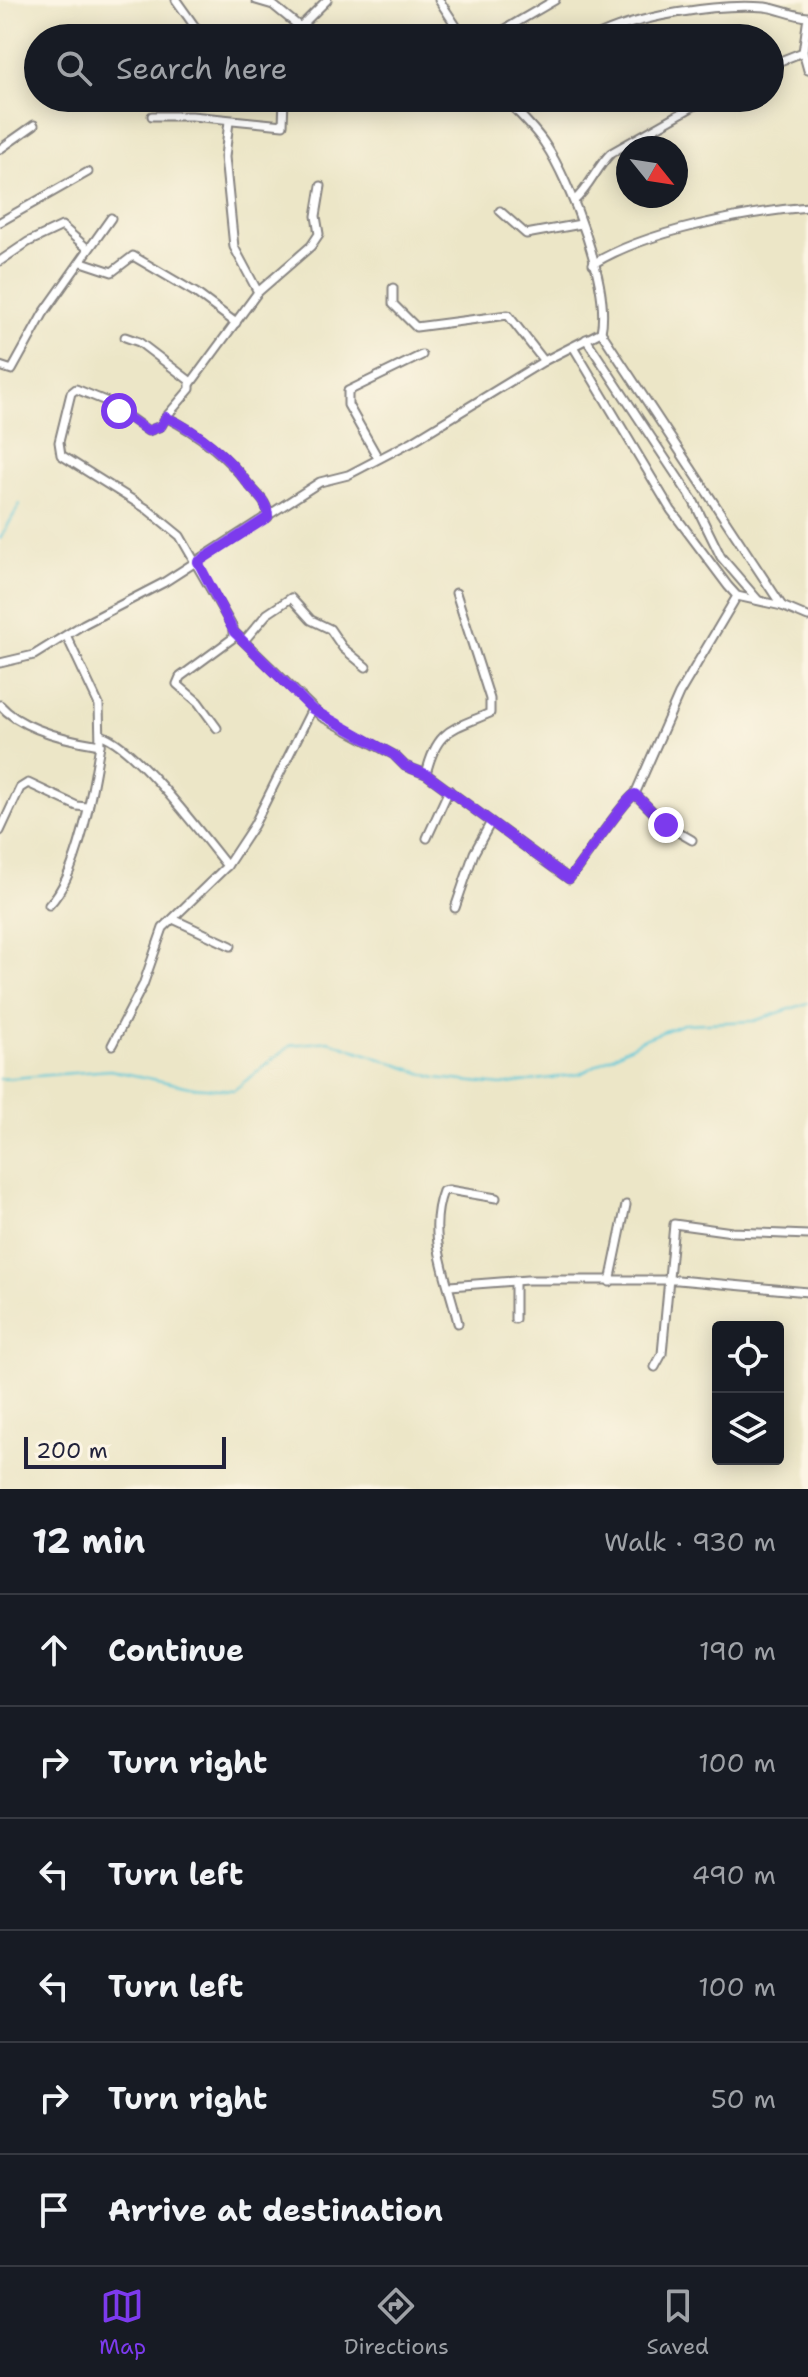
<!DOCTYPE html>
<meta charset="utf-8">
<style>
body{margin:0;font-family:"Shantell Sans",sans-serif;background:#242831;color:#f1f3f6}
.controls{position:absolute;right:24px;bottom:24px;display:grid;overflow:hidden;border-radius:8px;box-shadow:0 4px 20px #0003}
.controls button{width:72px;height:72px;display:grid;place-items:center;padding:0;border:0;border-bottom:2px solid #363941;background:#171b24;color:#f1f3f6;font:40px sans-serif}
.compass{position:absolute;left:616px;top:136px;width:72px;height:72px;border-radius:50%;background:#171b24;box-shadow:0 4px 20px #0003;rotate:120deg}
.scale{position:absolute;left:24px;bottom:20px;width:202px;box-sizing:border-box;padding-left:8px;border:4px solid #22223b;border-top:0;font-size:22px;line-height:28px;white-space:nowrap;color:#22223b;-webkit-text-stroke:6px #fcf5e5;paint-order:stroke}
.stop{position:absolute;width:24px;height:24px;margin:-18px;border:6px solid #7c3aed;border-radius:50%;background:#fff}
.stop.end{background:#7c3aed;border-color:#fff;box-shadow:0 2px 8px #0008}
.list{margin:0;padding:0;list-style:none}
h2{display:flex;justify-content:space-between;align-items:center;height:104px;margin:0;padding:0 32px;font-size:34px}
h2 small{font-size:26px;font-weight:400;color:#9ea1a6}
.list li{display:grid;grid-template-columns:52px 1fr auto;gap:24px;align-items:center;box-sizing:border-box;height:112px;padding:0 32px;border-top:2px solid #363941}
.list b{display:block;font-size:30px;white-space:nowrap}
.list em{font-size:26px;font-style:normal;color:#9ea1a6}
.icon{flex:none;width:44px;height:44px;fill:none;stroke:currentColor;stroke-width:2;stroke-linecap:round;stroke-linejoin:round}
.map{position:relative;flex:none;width:808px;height:1489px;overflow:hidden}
.search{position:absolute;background:#171b24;box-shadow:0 4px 20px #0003;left:24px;right:24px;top:24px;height:88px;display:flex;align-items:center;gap:20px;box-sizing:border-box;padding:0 28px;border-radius:44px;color:#9ea1a6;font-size:30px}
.sheet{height:776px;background:#171b24}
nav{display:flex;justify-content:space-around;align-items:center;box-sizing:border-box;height:112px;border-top:2px solid #363941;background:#171b24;font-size:22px;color:#9ea1a6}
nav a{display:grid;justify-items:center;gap:4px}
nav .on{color:#7c3aed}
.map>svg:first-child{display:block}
</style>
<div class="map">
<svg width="808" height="1489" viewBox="0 0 808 1489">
<rect width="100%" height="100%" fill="#fcf5e5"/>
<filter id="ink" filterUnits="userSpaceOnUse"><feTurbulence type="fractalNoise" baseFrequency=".0125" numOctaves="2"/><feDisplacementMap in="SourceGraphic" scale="16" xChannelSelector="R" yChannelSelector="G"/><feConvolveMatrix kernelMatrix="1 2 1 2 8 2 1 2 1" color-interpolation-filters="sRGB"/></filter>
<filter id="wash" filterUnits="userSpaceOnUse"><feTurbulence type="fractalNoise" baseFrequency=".006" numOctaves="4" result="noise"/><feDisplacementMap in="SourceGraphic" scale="32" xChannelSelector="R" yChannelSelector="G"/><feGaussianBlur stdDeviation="1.8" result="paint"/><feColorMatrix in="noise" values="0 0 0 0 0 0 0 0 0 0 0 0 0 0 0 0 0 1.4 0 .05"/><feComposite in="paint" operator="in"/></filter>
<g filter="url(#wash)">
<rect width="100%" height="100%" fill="#ece6c7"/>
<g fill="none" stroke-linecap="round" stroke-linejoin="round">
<g stroke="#5dc7d9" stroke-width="2">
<path d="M0 539 20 504"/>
<path d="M0 1079 110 1070 190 1087 234 1090 291 1045 329 1041 436 1078 501 1085 580 1074 644 1039 683 1024 754 1021 808 1003"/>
</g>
</g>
</g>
<g filter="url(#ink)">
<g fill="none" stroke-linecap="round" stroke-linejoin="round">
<g stroke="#878481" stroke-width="11">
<g id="minor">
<path d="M176 0 203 38"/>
<path d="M256 0 273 5 300 27 327 0"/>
<path d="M439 0 464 38"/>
<path d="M490 38 555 0"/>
<path d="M593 38C636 16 717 3 765 7 780 9 793 16 808 17L803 52 808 70"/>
<path d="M770 65 803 52"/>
<path d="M152 116H192L283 125 284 98"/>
<path d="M229 121 225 157 234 247 258 292"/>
<path d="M0 149 34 125"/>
<path d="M574 201C590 187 596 168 611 153L708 98"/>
<path d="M500 211 526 234 581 224"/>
<path d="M0 222 88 172"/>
<path d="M0 261 28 242 62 226 88 249"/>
<path d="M82 262 112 272 133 256 196 293 236 323"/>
<path d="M593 264C646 231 746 212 808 207"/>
<path d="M393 288V304L416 327 508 315 544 361"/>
<path d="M601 332 782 606 808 617"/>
<path d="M125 337 139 342 190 381V389L166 417"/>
<path d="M586 339 694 502 721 557 758 600"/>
<path d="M574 348 671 510 728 586 737 596 782 606"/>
<path d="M0 366 12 370 43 314 111 218"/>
<path d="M191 383 258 292 311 246 319 234 316 216 321 186"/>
<path d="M378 458 348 405V391L422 355"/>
<path d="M234 632 322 717 394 755 405 766 426 774 569 879C581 864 625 799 635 794"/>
<path d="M244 641 267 614 291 598 311 620 330 629 343 648 366 667"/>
<path d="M0 663 34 655 84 624 163 583 320 482 348 475 413 441 544 361 601 332C611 287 570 181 545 144 534 127 518 113 504 98"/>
<path d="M0 705C22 730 68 740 100 745L99 705 67 637"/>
<path d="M217 728 198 702 177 684 180 677 233 638V628L180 536 147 509 61 455 59 442 71 393 76 389 108 402 148 431 161 426 166 417C200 434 226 455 249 485 258 496 268 502 268 517"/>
<path d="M101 735C135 745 202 835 227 866"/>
<path d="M426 774C437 729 451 730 490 713V699L456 593"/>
<path d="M0 831 20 788 28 783 77 806 86 807"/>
<path d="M427 838 449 790"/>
<path d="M692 840 666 825 635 794 679 694 737 596"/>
<path d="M49 905C79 875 93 787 100 745"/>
<path d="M455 908 474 853 491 822"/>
<path d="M173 919 231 946"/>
<path d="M112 1045 143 985 163 928 227 866 254 825 312 709"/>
<path d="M515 1281V1319"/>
<path d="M610 1282 626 1205"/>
<path d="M450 1286 527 1280H678L808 1292"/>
<path d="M458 1323C448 1279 426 1236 443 1191L449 1190 496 1198"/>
<path d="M655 1367 662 1354 674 1224 732 1232 808 1235"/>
</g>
</g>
<use href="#minor" stroke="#fff" stroke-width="7"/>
</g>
</g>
<g fill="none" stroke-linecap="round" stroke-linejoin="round" filter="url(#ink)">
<path stroke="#7c3aed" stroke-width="10" d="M119 411 148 431 161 426 166 417C201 433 226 455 249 485 258 496 268 502 268 517L198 562 234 632 312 709 394 755 405 766 426 774 569 879C581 864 625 799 635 794L666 825"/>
</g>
</svg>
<div class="controls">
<button><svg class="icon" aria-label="locate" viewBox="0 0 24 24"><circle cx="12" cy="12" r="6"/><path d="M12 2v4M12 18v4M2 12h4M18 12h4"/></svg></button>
<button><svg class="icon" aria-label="layers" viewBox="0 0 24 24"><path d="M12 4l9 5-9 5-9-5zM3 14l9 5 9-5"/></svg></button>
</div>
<svg class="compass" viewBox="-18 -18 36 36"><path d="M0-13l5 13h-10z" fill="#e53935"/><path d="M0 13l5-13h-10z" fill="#9ea1a6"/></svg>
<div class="scale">200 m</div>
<div class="stop" style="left:119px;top:411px"></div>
<div class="stop end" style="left:666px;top:825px"></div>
<div class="search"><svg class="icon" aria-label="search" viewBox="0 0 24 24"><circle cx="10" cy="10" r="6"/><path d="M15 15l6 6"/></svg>Search here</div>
</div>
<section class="sheet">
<h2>12 min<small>Walk · 930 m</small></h2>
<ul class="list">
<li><svg class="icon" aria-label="ahead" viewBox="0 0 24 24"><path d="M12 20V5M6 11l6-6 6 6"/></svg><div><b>Continue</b></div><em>190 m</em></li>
<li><svg class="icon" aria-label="right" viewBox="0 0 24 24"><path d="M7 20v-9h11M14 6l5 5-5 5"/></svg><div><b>Turn right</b></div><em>100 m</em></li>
<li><svg class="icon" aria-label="left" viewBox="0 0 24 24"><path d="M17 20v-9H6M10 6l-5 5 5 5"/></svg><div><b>Turn left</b></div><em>490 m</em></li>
<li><svg class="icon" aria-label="left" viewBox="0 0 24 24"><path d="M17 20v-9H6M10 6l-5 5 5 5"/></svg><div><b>Turn left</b></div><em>100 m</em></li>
<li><svg class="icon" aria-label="right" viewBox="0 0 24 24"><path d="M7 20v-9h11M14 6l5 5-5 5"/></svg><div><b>Turn right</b></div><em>50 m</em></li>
<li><svg class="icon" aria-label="arrive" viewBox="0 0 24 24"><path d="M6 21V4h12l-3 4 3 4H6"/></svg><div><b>Arrive at destination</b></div></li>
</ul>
</section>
<nav>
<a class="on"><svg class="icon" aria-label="map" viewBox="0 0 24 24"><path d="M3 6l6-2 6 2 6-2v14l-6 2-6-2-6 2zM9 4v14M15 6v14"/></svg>Map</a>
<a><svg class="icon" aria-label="directions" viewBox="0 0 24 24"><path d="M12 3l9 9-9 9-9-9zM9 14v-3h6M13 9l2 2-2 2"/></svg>Directions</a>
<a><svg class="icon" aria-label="saved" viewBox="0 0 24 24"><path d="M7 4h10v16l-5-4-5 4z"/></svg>Saved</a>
</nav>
